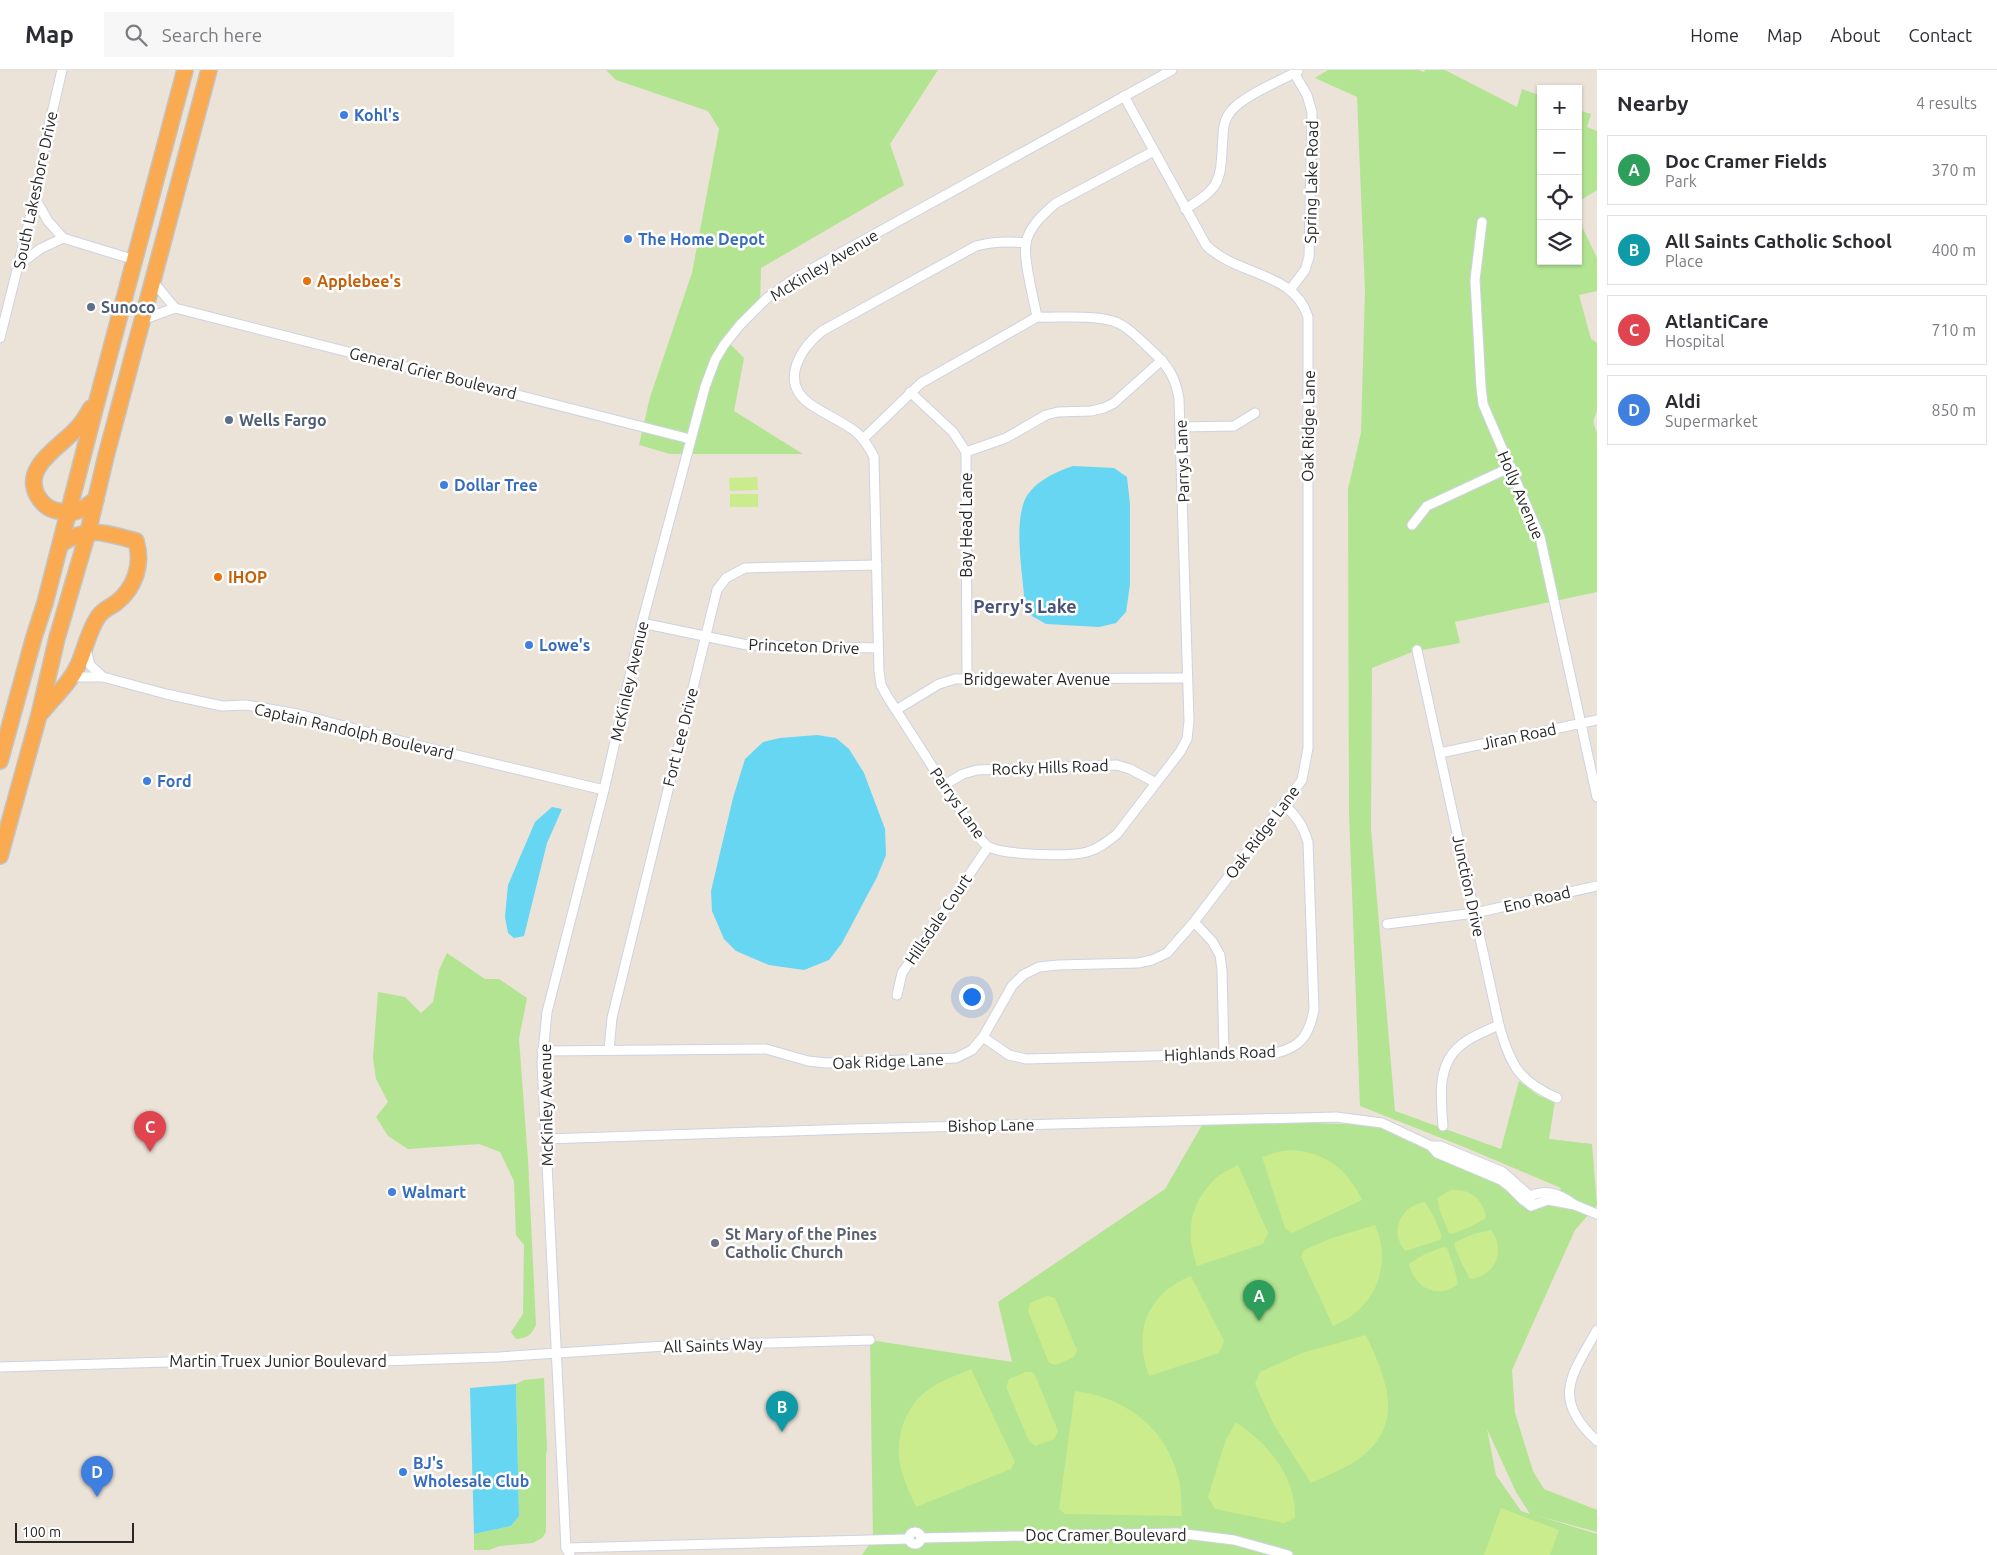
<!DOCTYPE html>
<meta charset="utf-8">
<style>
body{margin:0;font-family:Ubuntu,sans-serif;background:#f7f7f7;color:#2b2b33}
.controls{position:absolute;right:15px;top:15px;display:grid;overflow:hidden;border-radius:0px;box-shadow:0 1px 4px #0004}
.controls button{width:45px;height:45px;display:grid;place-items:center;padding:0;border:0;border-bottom:1px solid #e1e1e2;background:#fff;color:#2b2b33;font:25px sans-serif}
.scale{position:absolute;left:15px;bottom:12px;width:119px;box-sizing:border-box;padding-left:5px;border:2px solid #282828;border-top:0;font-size:14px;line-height:18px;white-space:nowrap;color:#282828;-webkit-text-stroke:4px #fff;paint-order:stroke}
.you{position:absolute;left:971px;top:926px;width:18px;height:18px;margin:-12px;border:4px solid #fff;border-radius:50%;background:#1a73e8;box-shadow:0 0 0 8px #1a73e833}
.badge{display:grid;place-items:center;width:32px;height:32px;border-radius:50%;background:#3165ff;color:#fff;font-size:16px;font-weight:700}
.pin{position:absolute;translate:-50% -41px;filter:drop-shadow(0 1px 2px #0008)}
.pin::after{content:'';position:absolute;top:26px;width:18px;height:15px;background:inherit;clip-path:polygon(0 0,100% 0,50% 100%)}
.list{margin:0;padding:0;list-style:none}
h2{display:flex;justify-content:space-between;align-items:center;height:65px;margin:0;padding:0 20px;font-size:21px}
h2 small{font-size:16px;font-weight:400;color:#7c7c81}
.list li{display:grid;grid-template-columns:32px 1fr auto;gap:15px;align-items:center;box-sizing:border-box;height:70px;margin:0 10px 10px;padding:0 10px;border:1px solid #e1e1e2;border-radius:0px}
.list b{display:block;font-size:19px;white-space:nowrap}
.list p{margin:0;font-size:16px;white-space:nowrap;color:#7c7c81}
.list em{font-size:16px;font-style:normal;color:#7c7c81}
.icon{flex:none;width:28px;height:28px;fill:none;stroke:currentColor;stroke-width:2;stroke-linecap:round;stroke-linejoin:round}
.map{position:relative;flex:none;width:1597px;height:1485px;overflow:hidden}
header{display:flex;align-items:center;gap:30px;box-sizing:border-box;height:70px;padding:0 25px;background:#fff;border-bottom:1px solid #e1e1e2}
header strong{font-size:24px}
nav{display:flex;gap:28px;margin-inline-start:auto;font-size:18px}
.search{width:350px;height:45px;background:#f7f7f7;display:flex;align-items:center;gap:12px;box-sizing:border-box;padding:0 18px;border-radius:0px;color:#7c7c81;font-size:19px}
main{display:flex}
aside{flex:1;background:#fff}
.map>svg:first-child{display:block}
</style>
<header>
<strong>Map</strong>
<div class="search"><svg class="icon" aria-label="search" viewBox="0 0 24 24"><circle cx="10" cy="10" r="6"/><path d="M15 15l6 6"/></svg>Search here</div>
<nav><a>Home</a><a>Map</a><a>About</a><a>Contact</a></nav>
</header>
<main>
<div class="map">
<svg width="1597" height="1485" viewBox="0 0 1597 1485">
<rect width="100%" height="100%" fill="#ebe2d8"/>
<g fill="#b3e492" fill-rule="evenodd">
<path d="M606 0H938L890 74 904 115 761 198 760 234 728 272 744 288 734 341 803 384H670L639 375 650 327 692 203 719 59 708 41 616 10Z"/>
<path d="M1328 0H1418L1424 2 1425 0H1445L1517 37 1522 19 1541 26V191H1578V148L1597 188V221L1579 225 1591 269 1597 273V340L1593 352 1597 363V522L1455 552 1460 573 1412 582 1372 598 1371 759 1395 1041 1501 1079 1519 1011 1539 1026 1555 1031 1549 1069 1592 1074 1597 1135 1575 1160 1512 1300 1515 1343 1533 1401 1544 1419 1597 1440V1462L1535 1445 1597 1464V1485H862L873 1469 870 1270 1012 1292 998 1232 1165 1119 1205 1050 1379 1055 1555 1133 1561 1118 1464 1077 1360 1036 1349 742 1348 419 1361 363 1365 220 1357 27 1315 8ZM1487 1359 1516 1422 1530 1444 1521 1441 1496 1405Z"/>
<path d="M1578 40 1591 44 1587 57 1597 61V120L1578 132Z"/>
<path d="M447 883 485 909H499L527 928 519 969 528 1090 536 1255C531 1265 528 1268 516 1269L511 1262 523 1244 524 1175 516 1165 514 1111 500 1082 479 1074 408 1079 388 1066 376 1047 388 1032 376 1009 373 988 378 922 405 927 421 943 433 932 439 900Z"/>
<path d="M544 1308 547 1379 546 1385V1462L542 1468 533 1473 500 1476 489 1480H474V1464L511 1456 519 1446 516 1314 524 1310Z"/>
</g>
<g fill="#caec8d">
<path d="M757 407 758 420 730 421 729 408Z"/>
<rect x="730" y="424" width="28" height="13"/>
<path d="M1290 1080C1326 1082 1347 1099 1362 1130L1292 1163 1285 1158 1262 1087 1277 1082Z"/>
<path d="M1238 1095 1268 1163 1263 1174 1197 1196C1186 1164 1188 1135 1215 1109 1221 1103 1231 1099 1238 1095Z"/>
<path d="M1451 1120C1469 1118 1484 1130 1486 1148L1472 1156 1452 1164 1449 1163 1441 1144 1437 1128Z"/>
<path d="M1425 1132 1434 1147 1442 1166 1440 1170 1405 1181C1389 1161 1400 1136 1425 1132Z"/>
<path d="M1375 1155C1393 1196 1375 1239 1333 1256L1301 1187 1304 1180 1332 1168Z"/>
<path d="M1491 1160C1506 1180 1496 1206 1470 1209L1462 1194 1454 1175 1455 1172 1474 1164Z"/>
<path d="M1443 1177 1447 1178 1454 1197 1458 1214C1438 1230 1414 1218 1409 1194L1425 1184Z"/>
<path d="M1191 1206 1224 1271 1219 1283 1149 1306C1133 1262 1146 1224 1191 1206Z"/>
<path d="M1047 1226 1055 1228 1077 1280 1074 1287 1056 1295 1049 1293 1028 1241 1030 1233Z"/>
<path d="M1366 1265C1387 1311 1407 1355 1356 1391 1342 1400 1326 1406 1311 1413L1274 1355 1255 1314 1260 1302 1302 1283Z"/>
<path d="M971 1299 1015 1392 1011 1399 916 1437C910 1423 903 1409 900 1394 895 1366 906 1335 929 1319 942 1310 957 1305 971 1299Z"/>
<path d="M1026 1302H1032L1035 1305 1058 1361 1054 1369 1035 1376 1029 1371 1006 1317 1009 1309Z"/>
<path d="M1075 1321C1124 1327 1166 1357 1178 1407 1182 1419 1181 1433 1182 1446L1065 1444 1059 1439Z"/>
<path d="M1236 1352C1269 1375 1296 1406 1295 1448L1284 1453 1215 1439 1208 1427 1226 1369Z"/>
<path d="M1501 1438 1559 1460 1550 1485H1484Z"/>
</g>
<g fill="#66d6f2">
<path d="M1073 396 1114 398 1127 407 1130 434V514L1126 542 1116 553 1099 557 1046 554 1032 546 1025 536C1023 507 1014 458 1024 432 1031 413 1055 402 1073 396Z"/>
<path d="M817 665 836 668 849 679 864 703 885 759 886 785 877 807 842 873 829 890 804 900 769 895 736 881 724 869 712 841 711 821 733 728 745 689 763 672 780 668Z"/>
<path d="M552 737 562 739 547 773 524 866 514 868 508 863 505 847 508 815 535 752Z"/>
<path d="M516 1314 519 1446 511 1456 474 1464 470 1318Z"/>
</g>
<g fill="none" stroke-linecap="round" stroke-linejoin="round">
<g stroke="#cdd3e2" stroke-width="11">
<g id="minor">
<path d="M35 128 48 151 63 168 135 190"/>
<path d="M1185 139C1224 117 1220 108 1223 66 1223 57 1225 48 1231 41 1243 26 1280 11 1298 1"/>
<path d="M1482 152 1475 210 1481 317 1483 334 1540 467 1597 727"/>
<path d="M1026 173C1008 171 993 171 976 176L822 261C800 279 779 312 810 334 824 344 842 351 856 362 864 369 869 377 874 387L879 601 881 615 887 626 973 760C978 765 983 774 989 777 1005 785 1069 787 1087 782 1098 779 1107 772 1117 764L1180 682 1187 669 1189 651 1179 329C1176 308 1167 294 1151 280 1141 271 1131 259 1118 253 1097 244 1060 248 1037 247"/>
<path d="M19 195 40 179 63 168"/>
<path d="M152 210 175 238 690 369"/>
<path d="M1290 220 1305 200 1309 187 1312 42 1307 25 1294 3"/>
<path d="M1037 247C1034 229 1023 191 1026 173 1029 157 1043 144 1056 133L1154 81"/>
<path d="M142 250 175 238"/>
<path d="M0 268 35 128 46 69 62 0"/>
<path d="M910 322 953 362 966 382 967 609"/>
<path d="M1181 357 1234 356 1255 343"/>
<path d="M863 369 921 313 1037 247"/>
<path d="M966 382 1006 368 1046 345 1058 342 1091 341 1104 338 1114 333 1162 290"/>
<path d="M1412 455 1427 436 1511 397"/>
<path d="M642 553 747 575 878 578"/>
<path d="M86 579 90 595 103 607"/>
<path d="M1417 580 1499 955C1510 994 1518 1011 1557 1028"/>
<path d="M69 611 77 607H103L166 624 222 636 246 635 298 644 436 680 604 720"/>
<path d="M896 640 939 614 955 609 1187 608"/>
<path d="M1440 683 1597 650"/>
<path d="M944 715 963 704 977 700 1117 695 1130 699 1156 713"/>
<path d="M1194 852 1212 871 1220 885 1222 900 1224 984"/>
<path d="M1387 854 1475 843 1597 816"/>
<path d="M897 925 902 903 988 777"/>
<path d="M983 967 1009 985 1026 989 1276 983C1301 977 1309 965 1314 940L1308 772C1303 756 1297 746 1283 734"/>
<path d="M609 980 612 948 717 520 726 508 745 498 877 495"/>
<path d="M542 981 766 979 808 991 826 993 956 988 972 980 983 967 1012 916 1023 905 1039 897 1058 895 1138 893 1152 890 1167 883 1194 852 1302 710 1308 678V247C1294 201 1236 206 1206 175L1124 26"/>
<path d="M1443 1056C1441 1028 1436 995 1461 975 1471 966 1486 961 1499 955"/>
<path d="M545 1069 850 1059 1336 1047 1382 1053 1431 1076"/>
<path d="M1431 1076H1440L1503 1102 1530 1126 1531 1136 1523 1130 1510 1117 1501 1110 1437 1083Z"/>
<path d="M1525 1129C1544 1117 1558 1123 1575 1135L1548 1130 1531 1136"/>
<path d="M1575 1135 1597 1144"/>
<path d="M1597 1260C1571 1306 1551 1329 1597 1371"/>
<path d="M0 1297 168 1292 253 1291 323 1293 498 1287 665 1276 870 1270"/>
<circle cx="915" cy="1468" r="6"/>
<path d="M921 1468 1177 1463 1234 1470 1288 1485"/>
<path d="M566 1478 908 1469"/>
<path d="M570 1485 566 1478 542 993 547 942 604 720 642 553 705 317 715 290 724 275 740 255 767 228 797 207 1172 0"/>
</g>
</g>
<g stroke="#c3c3c3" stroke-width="18">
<g id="trunk">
<path d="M91 338C87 345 83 352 78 357 62 376 22 396 37 425 41 432 47 438 54 440 74 446 81 441 96 429"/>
<path d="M42 642C54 627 71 612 79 593 85 579 89 560 98 547 102 540 110 537 116 533 135 518 143 494 136 471 105 463 89 455 61 474"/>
<path d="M0 691 34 567 45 533 97 331 185 0"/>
<path d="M0 786 39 645 57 568 88 462 106 386 209 0"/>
</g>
</g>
<use href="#minor" stroke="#fff" stroke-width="9"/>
<use href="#trunk" stroke="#faaa51" stroke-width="15"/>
</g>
<g fill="#3f7fe0" stroke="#fff" stroke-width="2">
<circle cx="344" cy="45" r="5"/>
<circle cx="628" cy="169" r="5"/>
<circle cx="444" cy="415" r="5"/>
<circle cx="529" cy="575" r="5"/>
<circle cx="147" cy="711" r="5"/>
<circle cx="392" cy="1122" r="5"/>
<circle cx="403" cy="1402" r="5"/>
</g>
<g fill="#e8710a" stroke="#fff" stroke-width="2">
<circle cx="307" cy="211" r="5"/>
<circle cx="218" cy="507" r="5"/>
</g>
<g fill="#5c6f8a" stroke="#fff" stroke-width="2">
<circle cx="91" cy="237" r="5"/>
<circle cx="229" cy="350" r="5"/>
</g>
<circle fill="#6b7280" stroke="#fff" stroke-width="2" cx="715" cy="1173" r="5"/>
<g text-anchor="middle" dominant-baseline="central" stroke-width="5" stroke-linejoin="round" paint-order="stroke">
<g font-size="16" font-weight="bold" fill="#366cbe" stroke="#fff" text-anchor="start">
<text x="354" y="45">Kohl's</text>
<text x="638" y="169">The Home Depot</text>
<text x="454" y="415">Dollar Tree</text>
<text x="539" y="575">Lowe's</text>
<text x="157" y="711">Ford</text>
<text x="402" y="1122">Walmart</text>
<text x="413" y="1393">BJ's<tspan x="413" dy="18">Wholesale Club</tspan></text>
</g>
<g font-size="16" fill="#282828" stroke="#fff">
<text transform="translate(1311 112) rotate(-89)">Spring Lake Road</text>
<text transform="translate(35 120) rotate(-78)">South Lakeshore Drive</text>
<text transform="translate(824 195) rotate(-31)">McKinley Avenue</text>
<text transform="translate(433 303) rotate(14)">General Grier Boulevard</text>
<text transform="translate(1308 356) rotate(-89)">Oak Ridge Lane</text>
<text transform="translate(1182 391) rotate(-92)">Parrys Lane</text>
<text transform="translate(1521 425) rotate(67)">Holly Avenue</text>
<text transform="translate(966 455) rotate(-90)">Bay Head Lane</text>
<text transform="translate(804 576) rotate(2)">Princeton Drive</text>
<text x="1037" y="609">Bridgewater Avenue</text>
<text transform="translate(629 611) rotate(-77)">McKinley Avenue</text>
<text transform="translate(354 661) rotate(13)">Captain Randolph Boulevard</text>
<text transform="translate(1519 666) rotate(-12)">Jiran Road</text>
<text transform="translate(680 667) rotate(-76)">Fort Lee Drive</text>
<text transform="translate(1050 697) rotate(-2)">Rocky Hills Road</text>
<text transform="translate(958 733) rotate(55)">Parrys Lane</text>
<text transform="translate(1262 762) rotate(-53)">Oak Ridge Lane</text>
<text transform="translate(1469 816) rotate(78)">Junction Drive</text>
<text transform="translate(1537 829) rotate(-13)">Eno Road</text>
<text transform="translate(938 849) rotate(-56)">Hillsdale Court</text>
<text transform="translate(1220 983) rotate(-2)">Highlands Road</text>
<text transform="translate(888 991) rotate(-2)">Oak Ridge Lane</text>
<text transform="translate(546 1035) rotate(-91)">McKinley Avenue</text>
<text transform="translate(991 1055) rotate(-1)">Bishop Lane</text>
<text transform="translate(713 1275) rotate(-2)">All Saints Way</text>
<text x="278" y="1291">Martin Truex Junior Boulevard</text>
<text x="1106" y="1465">Doc Cramer Boulevard</text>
</g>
<g font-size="16" font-weight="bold" fill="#c56008" stroke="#fff" text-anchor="start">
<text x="317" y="211">Applebee's</text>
<text x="228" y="507">IHOP</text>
</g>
<g font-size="16" font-weight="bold" fill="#4e5e75" stroke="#fff" text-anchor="start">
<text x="101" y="237">Sunoco</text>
<text x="239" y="350">Wells Fargo</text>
</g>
<g font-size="16" font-weight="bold" fill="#5b616d" stroke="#fff" text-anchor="start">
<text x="725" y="1164">St Mary of the Pines<tspan x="725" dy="18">Catholic Church</tspan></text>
</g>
<g font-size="18" font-weight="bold" fill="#475379" stroke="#fff">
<text x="1025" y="536">Perry's Lake</text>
</g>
</g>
</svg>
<div class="controls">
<button>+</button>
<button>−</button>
<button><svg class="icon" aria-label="locate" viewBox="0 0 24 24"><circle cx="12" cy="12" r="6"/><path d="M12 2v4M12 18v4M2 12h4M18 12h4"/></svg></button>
<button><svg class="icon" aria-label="layers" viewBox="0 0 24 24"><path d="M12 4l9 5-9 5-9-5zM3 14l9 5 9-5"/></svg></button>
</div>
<div class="scale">100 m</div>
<div class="you"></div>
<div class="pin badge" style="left:1259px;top:1251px;background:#2e9e5b">A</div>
<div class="pin badge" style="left:782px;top:1362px;background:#0f9aa8">B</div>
<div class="pin badge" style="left:150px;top:1082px;background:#e0444e">C</div>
<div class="pin badge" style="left:97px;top:1427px;background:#3f7fe0">D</div>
</div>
<aside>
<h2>Nearby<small>4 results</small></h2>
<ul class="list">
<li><span class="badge" style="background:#2e9e5b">A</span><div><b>Doc Cramer Fields</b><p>Park</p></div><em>370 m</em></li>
<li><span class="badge" style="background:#0f9aa8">B</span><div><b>All Saints Catholic School</b><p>Place</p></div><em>400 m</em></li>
<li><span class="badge" style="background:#e0444e">C</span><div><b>AtlantiCare</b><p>Hospital</p></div><em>710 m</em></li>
<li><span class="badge" style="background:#3f7fe0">D</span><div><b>Aldi</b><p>Supermarket</p></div><em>850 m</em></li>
</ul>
</aside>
</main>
